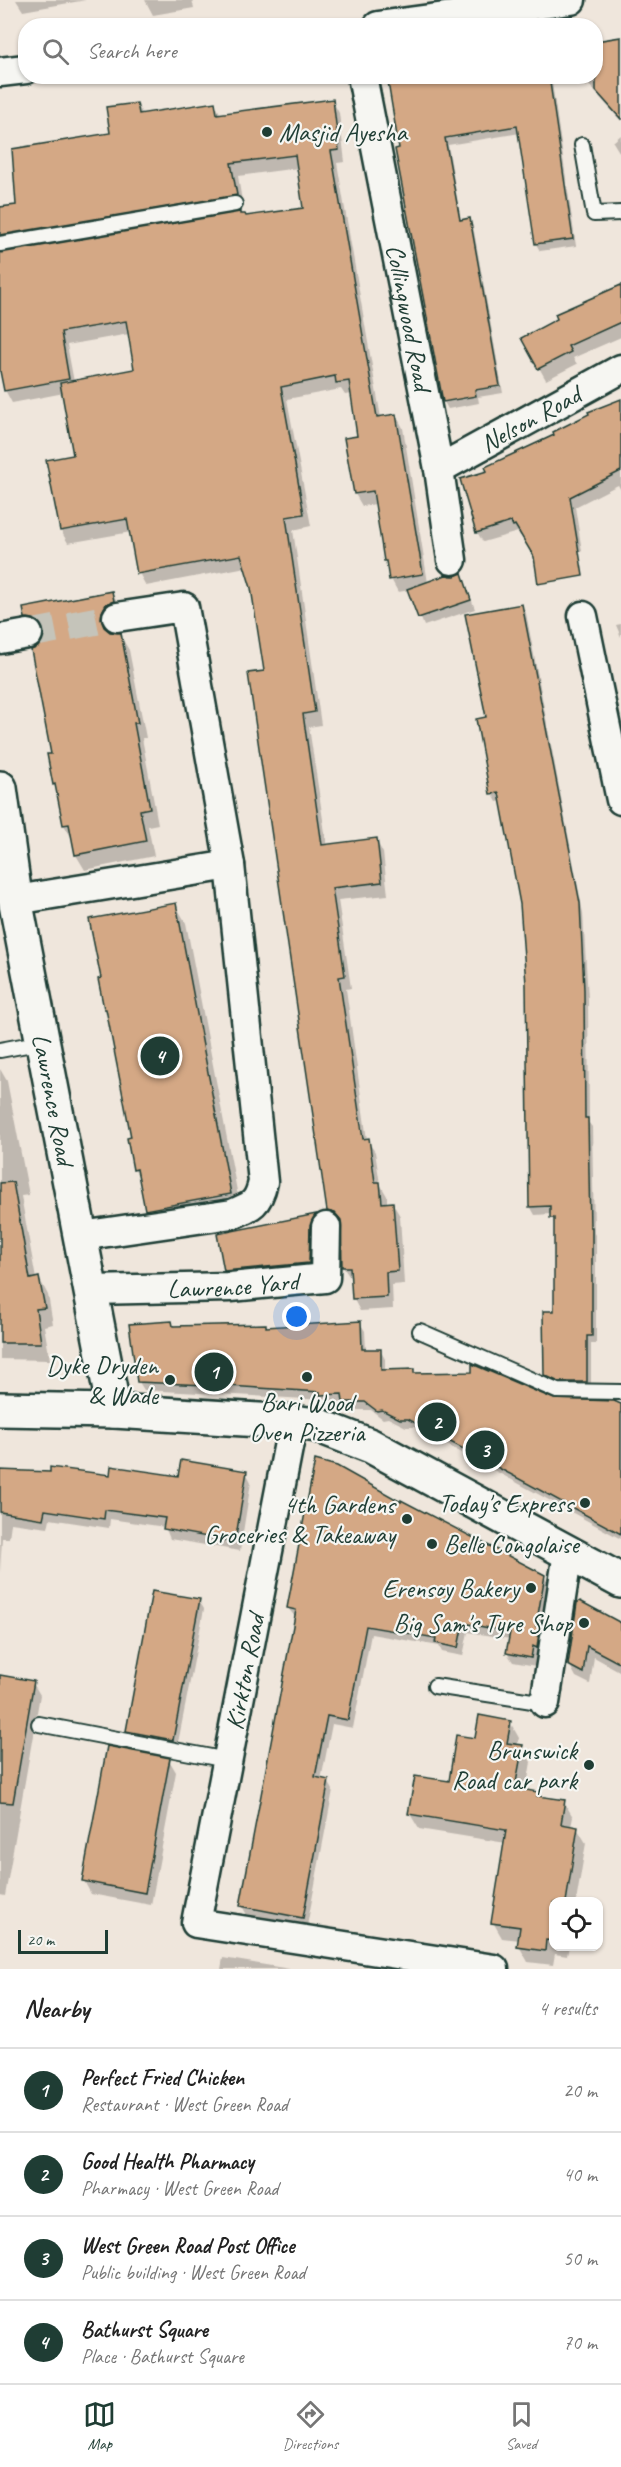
<!DOCTYPE html>
<meta charset="utf-8">
<style>
body{margin:0;font-family:Caveat,sans-serif;background:#f6f6f6;color:#222}
.controls{position:absolute;right:18px;bottom:18px;display:grid;overflow:hidden;border-radius:12px;box-shadow:0 2px 4px #0004}
.controls button{width:54px;height:54px;display:grid;place-items:center;padding:0;border:0;border-bottom:2px solid #e0e0e0;background:#fff;color:#222;font:30px sans-serif}
.scale{position:absolute;left:18px;bottom:15px;width:90px;box-sizing:border-box;padding-left:6px;border:3px solid #1f3d34;border-top:0;font-size:16px;line-height:21px;white-space:nowrap;color:#1f3d34;-webkit-text-stroke:4px #f6f6f2;paint-order:stroke}
.you{position:absolute;left:297px;top:1317px;width:21px;height:21px;margin:-15px;border:4px solid #fff;border-radius:50%;background:#1a73e8;box-shadow:0 0 0 9px #1a73e833}
.badge{display:grid;place-items:center;width:39px;height:39px;border-radius:50%;background:#1f3d34;color:#fff;font-size:20px;font-weight:700}
.pin{position:absolute;translate:-50% -50%;border:3px solid #fff;box-shadow:0 2px 6px #0006}
.list{margin:0;padding:0;list-style:none}
h2{display:flex;justify-content:space-between;align-items:center;height:78px;margin:0;padding:0 24px;font-size:26px}
h2 small{font-size:20px;font-weight:400;color:#767676}
.list li{display:grid;grid-template-columns:39px 1fr auto;gap:18px;align-items:center;box-sizing:border-box;height:84px;padding:0 24px;border-top:2px solid #e0e0e0}
.list b{display:block;font-size:22px;white-space:nowrap}
.list p{margin:0;font-size:20px;white-space:nowrap;color:#767676}
.list em{font-size:20px;font-style:normal;color:#767676}
.icon{flex:none;width:33px;height:33px;fill:none;stroke:currentColor;stroke-width:2;stroke-linecap:round;stroke-linejoin:round}
.map{position:relative;flex:none;width:621px;height:1969px;overflow:hidden}
.search{position:absolute;background:#fff;box-shadow:0 2px 4px #0004;left:18px;right:18px;top:18px;height:66px;display:flex;align-items:center;gap:15px;box-sizing:border-box;padding:0 21px;border-radius:24px;color:#767676;font-size:22px}
.sheet{height:414px;background:#fff}
nav{display:flex;justify-content:space-around;align-items:center;box-sizing:border-box;height:84px;border-top:2px solid #e0e0e0;background:#fff;font-size:16px;color:#767676}
nav a{display:grid;justify-items:center;gap:3px}
nav .on{color:#1f3d34}
.map>svg:first-child{display:block}
</style>
<div class="map">
<svg width="621" height="1969" viewBox="0 0 621 1969">
<rect width="100%" height="100%" fill="#efe6dc"/>
<filter id="ink" filterUnits="userSpaceOnUse"><feTurbulence type="fractalNoise" baseFrequency=".0167" numOctaves="2"/><feDisplacementMap in="SourceGraphic" scale="12" xChannelSelector="R" yChannelSelector="G"/><feConvolveMatrix kernelMatrix="1 2 1 2 8 2 1 2 1" color-interpolation-filters="sRGB"/></filter>
<g filter="url(#ink)">
<g fill="#0003" fill-rule="evenodd">
<path d="M16 0H86L23 11Z"/>
<path d="M145 0H192L194 8 153 15Z"/>
<path d="M621 38V121L581 76H596V42Z"/>
<path d="M389 76H551L576 246 540 251 536 244 520 133 448 145 461 221 469 219 473 226 503 393 478 397 479 403 448 409 444 402Z"/>
<path d="M332 100 339 113 345 162 337 163 381 418 396 415 403 428 428 583 462 575 475 609 424 626 410 590 398 592 391 579 385 561 376 504 362 506 355 494 359 438 352 394 345 395 341 389 287 399 311 526 293 530 321 725 309 727 327 846 376 840 383 853 388 895 338 900 351 988 346 989 367 1140 375 1152 380 1184 387 1196V1204H393L400 1216 404 1284 392 1285 393 1309 360 1311 353 1298 351 1279 343 1267 342 1225 336 1223 328 1210 266 672 252 588 246 567 146 586 139 573 131 532 68 543 61 531 75 456 64 393 12 403 5 390 0 363V254L240 216 246 217 305 209 298 168 238 176 243 208 6 248 0 252V209L18 206 112 134 137 104 143 115 215 104 221 115ZM129 334 136 371 74 382 67 345Z"/>
<path d="M621 135V155L613 142Z"/>
<path d="M621 287V337L573 358 577 364 546 380 523 339Z"/>
<path d="M621 399V490L618 485 575 507 582 551 545 573 522 535 520 536 518 532 483 542 477 532 489 472Z"/>
<path d="M112 592 120 607 109 627V633L120 635 129 650 146 738H142L158 824 148 826 154 856 85 870 76 855 73 840 64 825 54 784 53 755 39 648 45 641 44 634 35 633 26 617Z"/>
<path d="M521 605 526 613 583 913 588 999 589 1123 592 1127 594 1233 596 1237V1344H591V1390L550 1384 545 1375 555 1313V1225L551 1214 535 1215 530 1206 527 984 522 903 502 801 497 802 492 793 487 718Z"/>
<path d="M621 624V637L616 625Z"/>
<path d="M175 904 186 923 241 1212 157 1228 146 1209 141 1180 134 1169 133 1138 109 1016 105 1009Z"/>
<path d="M0 1069 7 1081 29 1195 21 1196 36 1279 39 1278 48 1295 53 1324 44 1326 50 1360 0 1359Z"/>
<path d="M315 1216 322 1228 315 1275 232 1283 225 1270 218 1235Z"/>
<path d="M171 1323 174 1328 265 1325 267 1329 360 1323 365 1331 366 1351 380 1350 385 1359V1371L413 1370 416 1375 553 1401 621 1406V1539L414 1427H406L388 1418 383 1419 371 1410H349L345 1402 327 1403 325 1400 144 1390 139 1382Z"/>
<path d="M0 1472 111 1477H179L246 1472 251 1482 240 1551 170 1539 165 1527 110 1519 109 1528 50 1519 48 1528 11 1523 9 1538H2L0 1573Z"/>
<path d="M402 1505 544 1576 549 1585 541 1656 538 1654 536 1666 513 1662 507 1653 510 1639 468 1632 463 1656 442 1652 439 1646 371 1634 353 1728 332 1724 321 1780 328 1781 333 1790 307 1926 247 1915 242 1906 296 1618 288 1608Z"/>
<path d="M199 1601 204 1609 177 1748 132 1740 127 1731Z"/>
<path d="M578 1604 621 1624V1672L594 1657 590 1684 576 1677 569 1664Z"/>
<path d="M0 1677 33 1683 40 1695 5 1896 0 1895Z"/>
<path d="M510 1722 519 1738 517 1746 522 1747 531 1762 526 1791 537 1793 539 1798 564 1802 573 1817 571 1827 577 1828 586 1843 576 1902H554V1946H569L567 1956 555 1954 553 1965 528 1962 519 1946 520 1940 502 1938 493 1922 506 1843 419 1829 410 1814 450 1783 476 1740Z"/>
<path d="M169 1760 176 1772 151 1905 91 1894 84 1881Z"/>
<path d="M223 1958 290 1969H221Z"/>
</g>
<g fill="#d4a885" stroke="#1f3d34" stroke-width="1.5">
<path d="M621 37V119L596 91V41Z"/>
<path d="M387 76H549L573 239 535 244 517 126 445 138 460 220 470 218 500 386 475 390 476 396 443 402 395 149 399 148Z"/>
<path d="M333 99 339 150 331 151 377 417 396 414 423 574 389 580 386 561H384L373 491 354 494 344 438 357 436 349 381 336 383 335 376 281 387 304 514 286 517 315 712 303 714 322 845 377 838 382 882 332 888 345 976 339 977 363 1139 369 1138 375 1182H380L382 1203 393 1202 398 1271 386 1272 387 1297 352 1299 350 1267H342L341 1220 335 1213 327 1211 248 673 264 671 251 588 241 555 137 574 127 519 60 531 46 460 73 455 60 383 134 369 126 321 61 332 69 379 4 391 0 371V253L240 212V214H245L246 216 303 208 295 155 231 163 237 195 0 235V207L16 205 12 149 110 133 106 107 137 103 139 114 215 102 217 114Z"/>
<path d="M621 285V322L568 346 571 352 538 369 521 338 557 319 555 314Z"/>
<path d="M621 399V471L570 497 583 576 538 584 534 557 515 525 513 526 511 522 476 533 460 479 487 471 485 467 554 435 553 432 589 414 588 412Z"/>
<path d="M462 573 471 600 418 618 407 589 446 575 455 576Z"/>
<path d="M112 591 114 601 106 604 102 612 101 619 104 627 110 632 121 633 138 723H134L150 808 140 810 146 841 75 855 69 824 63 825 55 784 53 785 47 754H51L31 650 38 647 43 640 44 631 40 623 34 619 25 618 23 608Z"/>
<path d="M522 604 580 903 584 990 585 1118H588L590 1227H592V1336H587V1382H559L544 1375 543 1311H554V1218H550V1206L529 1207 526 984 520 904 499 793 490 794 476 719 486 717 465 614Z"/>
<path d="M176 903 231 1194 145 1210 137 1169 133 1170 127 1138 131 1137 106 1009H104L98 979 101 978 89 919Z"/>
<path d="M13 1182 30 1279 39 1277 45 1308 36 1309 41 1343H0V1183Z"/>
<path d="M316 1214 310 1226 309 1263 224 1271 217 1234Z"/>
<path d="M172 1321 173 1326 266 1324V1327L361 1321 362 1349H381V1370L414 1369V1373L472 1372V1364L554 1399 614 1401 621 1404V1534L408 1419H400L382 1410 377 1411 365 1402H343L342 1394 320 1395V1392L229 1386 137 1382 129 1324Z"/>
<path d="M181 1460 247 1471 235 1542 163 1529 165 1518 105 1510 104 1519 45 1510 43 1519 0 1512V1470L50 1472V1467L110 1475 111 1466 178 1476Z"/>
<path d="M315 1460 337 1466 401 1502V1500L545 1575 536 1626 540 1624 537 1648 533 1646 531 1658 506 1653 510 1632 463 1623 458 1648 435 1643 436 1638 366 1626 348 1720 327 1716 315 1777 329 1780 303 1918 240 1906 296 1610 287 1608Z"/>
<path d="M152 1591 200 1599 173 1740 126 1731Z"/>
<path d="M580 1601 621 1623V1664L587 1646 583 1673 568 1665 577 1603Z"/>
<path d="M0 1675 34 1681 13 1803 0 1802Z"/>
<path d="M479 1715 511 1721 507 1743 523 1745 515 1788 538 1792 537 1796 565 1800 561 1824 578 1827 566 1902H554V1941L546 1940 545 1951 517 1947 520 1927 491 1923 506 1830 408 1814 415 1776 449 1781 456 1735 475 1738Z"/>
<path d="M107 1746 170 1758 145 1893 82 1881Z"/>
</g>
<g fill="none" stroke-linecap="round" stroke-linejoin="round">
<path stroke="#c5c4ba" stroke-width="28" stroke-dasharray="28 14" stroke-linecap="butt" d="M28 634 117 617"/>
<g stroke="#1f3d34" stroke-width="18">
<g id="lane">
<path d="M582 145 594 214 621 213"/>
<path d="M0 244 235 204"/>
<path d="M0 1050 43 1042"/>
<path d="M420 1331 557 1391 621 1392"/>
<path d="M435 1686 545 1703"/>
<path d="M39 1724 227 1760"/>
</g>
</g>
<g stroke="#1f3d34" stroke-width="33">
<g id="street">
<path d="M378 26 571 0"/>
<path d="M0 72 26 69"/>
<path id="s1" d="M362 76 439 469 452 560"/>
<path id="s2" d="M439 469 621 369"/>
<path d="M583 616 621 800"/>
<path d="M0 639 28 634"/>
<path d="M16 900 230 865 184 607 117 617"/>
<path d="M81 1236 232 1214C252 1206 258 1204 263 1182L230 865"/>
<path id="s3" d="M91 1290 231 1287 325 1278 326 1227"/>
<path d="M293 1422 196 1923 494 1969"/>
<path d="M545 1703 568 1552"/>
</g>
</g>
<g stroke="#1f3d34" stroke-width="38">
<g id="secondary">
<path id="s4" d="M0 788 16 904 114 1411"/>
</g>
</g>
<g stroke="#1f3d34" stroke-width="38">
<path id="primary" d="M0 1409 114 1411 293 1422 317 1425 371 1446 621 1581"/>
</g>
<use href="#lane" stroke="#f6f6f2" stroke-width="14"/>
<use href="#street" stroke="#f6f6f2" stroke-width="28"/>
<use href="#secondary" stroke="#f6f6f2" stroke-width="33"/>
<use href="#primary" stroke="#f6f6f2" stroke-width="33"/>
</g>
</g>
<g fill="#1f3d34" stroke="#f6f6f2" stroke-width="2">
<circle cx="267" cy="132" r="6"/>
<circle cx="307" cy="1377" r="6"/>
<circle cx="170" cy="1380" r="6"/>
<circle cx="585" cy="1503" r="6"/>
<circle cx="407" cy="1519" r="6"/>
<circle cx="432" cy="1544" r="6"/>
<circle cx="531" cy="1588" r="6"/>
<circle cx="584" cy="1623" r="6"/>
<circle cx="589" cy="1765" r="6"/>
</g>
<g text-anchor="middle" dominant-baseline="central" stroke-width="4.5" stroke-linejoin="round" paint-order="stroke">
<g font-size="26" fill="#1f3d34" stroke="#f6f6f2" text-anchor="end">
<text x="279" y="132" text-anchor="start">Masjid Ayesha</text>
<text x="158" y="1365">Dyke Dryden<tspan x="158" dy="30">&amp; Wade</tspan></text>
<text x="307" y="1402" text-anchor="middle">Bari Wood<tspan x="307" dy="30">Oven Pizzeria</tspan></text>
<text x="573" y="1503">Today's Express</text>
<text x="395" y="1504">4th Gardens<tspan x="395" dy="30">Groceries &amp; Takeaway</tspan></text>
<text x="444" y="1544" text-anchor="start">Belle Congolaise</text>
<text x="519" y="1588">Erensoy Bakery</text>
<text x="572" y="1623">Big Sam's Tyre Shop</text>
<text x="577" y="1750">Brunswick<tspan x="577" dy="30">Road car park</tspan></text>
</g>
<g font-size="26" fill="#1f3d34" stroke="#f6f6f2">
<text stroke="none"><textPath href="#s1" startOffset="246">Collingwood Road</textPath></text>
<text stroke="none"><textPath href="#s2" startOffset="104">Nelson Road</textPath></text>
<text stroke="none"><textPath href="#s4" startOffset="316">Lawrence Road</textPath></text>
<text stroke="none"><textPath href="#s3" startOffset="142">Lawrence Yard</textPath></text>
<text transform="translate(245 1672) rotate(-79)">Kirkton Road</text>
</g>
</g>
</svg>
<div class="controls">
<button><svg class="icon" aria-label="locate" viewBox="0 0 24 24"><circle cx="12" cy="12" r="6"/><path d="M12 2v4M12 18v4M2 12h4M18 12h4"/></svg></button>
</div>
<div class="scale">20 m</div>
<div class="you"></div>
<div class="pin badge" style="left:214px;top:1372px">1</div>
<div class="pin badge" style="left:437px;top:1422px">2</div>
<div class="pin badge" style="left:485px;top:1450px">3</div>
<div class="pin badge" style="left:160px;top:1056px">4</div>
<div class="search"><svg class="icon" aria-label="search" viewBox="0 0 24 24"><circle cx="10" cy="10" r="6"/><path d="M15 15l6 6"/></svg>Search here</div>
</div>
<section class="sheet">
<h2>Nearby<small>4 results</small></h2>
<ul class="list">
<li><span class="badge">1</span><div><b>Perfect Fried Chicken</b><p>Restaurant · West Green Road</p></div><em>20 m</em></li>
<li><span class="badge">2</span><div><b>Good Health Pharmacy</b><p>Pharmacy · West Green Road</p></div><em>40 m</em></li>
<li><span class="badge">3</span><div><b>West Green Road Post Office</b><p>Public building · West Green Road</p></div><em>50 m</em></li>
<li><span class="badge">4</span><div><b>Bathurst Square</b><p>Place · Bathurst Square</p></div><em>70 m</em></li>
</ul>
</section>
<nav>
<a class="on"><svg class="icon" aria-label="map" viewBox="0 0 24 24"><path d="M3 6l6-2 6 2 6-2v14l-6 2-6-2-6 2zM9 4v14M15 6v14"/></svg>Map</a>
<a><svg class="icon" aria-label="directions" viewBox="0 0 24 24"><path d="M12 3l9 9-9 9-9-9zM9 14v-3h6M13 9l2 2-2 2"/></svg>Directions</a>
<a><svg class="icon" aria-label="saved" viewBox="0 0 24 24"><path d="M7 4h10v16l-5-4-5 4z"/></svg>Saved</a>
</nav>
